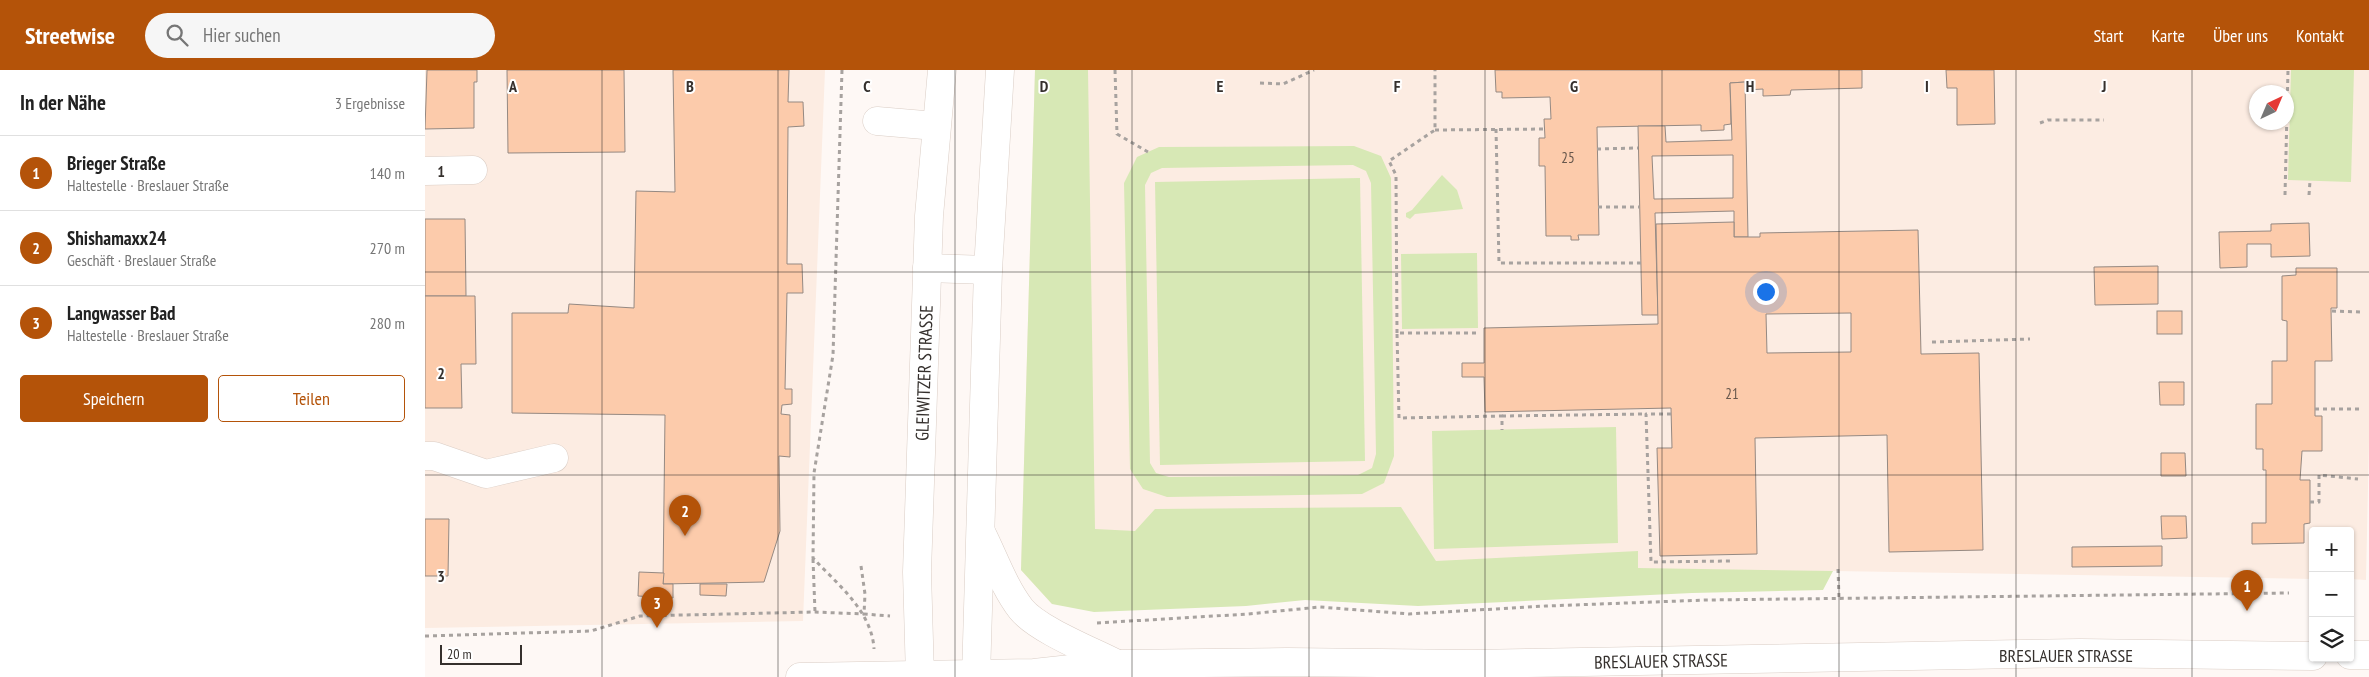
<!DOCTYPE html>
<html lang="de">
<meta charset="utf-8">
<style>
body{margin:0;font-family:"PT Sans Narrow",sans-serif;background:#f6f6f6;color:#222}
.controls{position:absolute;right:15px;bottom:15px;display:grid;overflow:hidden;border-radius:5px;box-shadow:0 1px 4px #0004}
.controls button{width:45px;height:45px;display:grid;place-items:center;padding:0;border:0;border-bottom:1px solid #e0e0e0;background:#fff;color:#222;font:25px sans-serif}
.compass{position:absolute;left:1824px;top:15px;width:45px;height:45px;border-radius:50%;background:#fff;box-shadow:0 1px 4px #0004;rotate:44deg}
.scale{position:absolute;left:15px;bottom:12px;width:82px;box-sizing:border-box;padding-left:5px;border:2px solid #35302d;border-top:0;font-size:14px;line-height:18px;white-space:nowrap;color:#35302d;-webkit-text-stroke:4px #fff;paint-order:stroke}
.you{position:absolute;left:1340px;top:221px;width:18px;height:18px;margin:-12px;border:4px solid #fff;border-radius:50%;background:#1a73e8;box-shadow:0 0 0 8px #1a73e833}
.badge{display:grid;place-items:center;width:32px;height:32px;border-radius:50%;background:#b45309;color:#fff;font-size:16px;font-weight:700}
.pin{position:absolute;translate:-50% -41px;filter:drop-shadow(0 1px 2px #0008)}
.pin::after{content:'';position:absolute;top:26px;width:18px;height:15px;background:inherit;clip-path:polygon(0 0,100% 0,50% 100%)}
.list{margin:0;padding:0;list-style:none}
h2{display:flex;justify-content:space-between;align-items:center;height:65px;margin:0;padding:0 20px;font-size:21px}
h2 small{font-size:16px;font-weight:400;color:#767676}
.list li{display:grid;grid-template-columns:32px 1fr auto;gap:15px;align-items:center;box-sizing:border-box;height:75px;padding:0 20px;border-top:1px solid #e0e0e0}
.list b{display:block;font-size:19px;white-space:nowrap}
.list p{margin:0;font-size:16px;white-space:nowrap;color:#767676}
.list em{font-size:16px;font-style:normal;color:#767676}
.actions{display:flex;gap:10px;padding:15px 20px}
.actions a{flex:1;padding:11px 0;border:1px solid #b45309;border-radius:5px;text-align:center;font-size:18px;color:#b45309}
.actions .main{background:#b45309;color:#fff}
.icon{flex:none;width:28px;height:28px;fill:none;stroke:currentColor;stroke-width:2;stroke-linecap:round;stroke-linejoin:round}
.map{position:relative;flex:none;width:1944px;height:607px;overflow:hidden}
header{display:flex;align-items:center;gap:30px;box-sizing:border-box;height:70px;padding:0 25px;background:#b45309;color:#fff}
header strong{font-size:24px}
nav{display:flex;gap:28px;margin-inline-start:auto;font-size:18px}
.search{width:350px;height:45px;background:#f6f6f6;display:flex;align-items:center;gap:12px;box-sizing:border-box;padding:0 18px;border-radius:28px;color:#767676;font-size:19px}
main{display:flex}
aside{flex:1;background:#fff}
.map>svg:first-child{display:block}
</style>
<header>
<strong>Streetwise</strong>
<div class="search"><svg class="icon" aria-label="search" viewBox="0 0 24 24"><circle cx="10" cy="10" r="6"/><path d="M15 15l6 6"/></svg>Hier suchen</div>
<nav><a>Start</a><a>Karte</a><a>Über uns</a><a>Kontakt</a></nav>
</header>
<main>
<aside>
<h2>In der Nähe<small>3 Ergebnisse</small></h2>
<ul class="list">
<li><span class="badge">1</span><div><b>Brieger Straße</b><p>Haltestelle · Breslauer Straße</p></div><em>140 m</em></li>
<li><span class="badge">2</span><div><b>Shishamaxx24</b><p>Geschäft · Breslauer Straße</p></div><em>270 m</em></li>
<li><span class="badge">3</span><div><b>Langwasser Bad</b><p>Haltestelle · Breslauer Straße</p></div><em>280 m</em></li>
</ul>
<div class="actions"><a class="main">Speichern</a><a>Teilen</a></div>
</aside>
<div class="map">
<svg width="1944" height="607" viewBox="0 0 1944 607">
<rect width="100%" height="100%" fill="#fef8f5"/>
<g fill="#fcece2" fill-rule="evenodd">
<path d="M0 0H400L378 551 0 558Z"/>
<path d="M610 0H1944V371L1941 510 1925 509V461H1888V509L1409 501 627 534 596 500ZM1832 22H1862V52H1832Z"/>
</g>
<g fill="#d7e8b5" fill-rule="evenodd">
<path d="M610 0H663L670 459 710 461 730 439 976 437 1011 491 1213 481V498L1408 501 1398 520 1267 523 993 536 880 530 821 536 669 542 627 534 596 500Z"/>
<path d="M1866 0H1929L1926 112 1863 110Z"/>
<path d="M929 76 956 86 966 108 969 386 959 413 937 424 742 427 718 419 705 399 699 113 712 87 734 77ZM928 95 941 101 946 113 951 384 947 398 933 405 744 407 731 403 725 393 720 115 726 103 737 98Z"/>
<path d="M1017 105 1032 120 1038 139 990 144 985 149 981 147V143L987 140Z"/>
<path d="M935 108 940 391 735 395 730 112Z"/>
<path d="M1052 183 1053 258 977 259 976 184Z"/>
<path d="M1191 357 1193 473 1009 479 1007 361Z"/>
</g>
<g fill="#fccbab" stroke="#958982" fill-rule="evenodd">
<path d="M2 0H52V12H49V58L0 59Z"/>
<path d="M82 0H199L200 82 83 83Z"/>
<path d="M248 0H364L363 32H378L379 56 363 57 362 194H377L378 223H362L360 319H367V334L357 335 356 344 365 345V387L354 386 355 461 339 512 238 514 240 345 87 343V243H143L144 234 209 238 211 121 250 122Z"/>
<path d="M1070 0H1437V18L1366 20 1365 25 1338 26V19L1320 20V12L1305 13 1306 54 1299 55V60L1276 61V55L1172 57 1174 165H1153L1154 170H1146V166H1121L1120 96H1114V68H1120L1119 49H1126L1125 27 1077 28V22H1071Z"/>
<path d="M1521 0H1569L1570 54 1532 55V18H1522Z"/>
<path d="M1320 12 1323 167H1309V141L1230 143 1233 245H1217L1213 56H1240L1241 72 1307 70 1305 13ZM1308 85V128L1229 129 1227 86Z"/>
<path d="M0 149H40L41 226H0Z"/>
<path d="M1309 152V167H1335V163L1493 160 1496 284 1554 283 1558 480 1464 482 1462 365 1330 368 1332 484 1235 486 1232 378H1247L1246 338 1060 342 1059 307H1037V293H1059V258L1233 254 1231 154ZM1426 243V282L1342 283 1341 244Z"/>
<path d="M1884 153 1885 186 1846 187V174H1822V197L1795 198 1794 162 1846 161V154Z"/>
<path d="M1733 196V234L1670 235 1669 197Z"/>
<path d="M1871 198H1912V238H1906L1907 291H1890V346H1897V381H1877L1875 410H1885V453L1879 454V473L1827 474V453H1841V400H1838V379H1831V334H1847V291H1862V251L1857 250V206L1871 205Z"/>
<path d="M0 226H50L51 294H36L37 338H0Z"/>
<rect x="1732" y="241" width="25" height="23"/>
<path d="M1734 312H1759V335H1735Z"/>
<path d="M1736 383H1760L1761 406H1736Z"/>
<path d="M1736 446H1761L1762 468 1737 469Z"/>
<path d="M0 449H24L23 506H0Z"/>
<path d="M1737 476V496L1647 497V477Z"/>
<path d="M214 502 239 503 238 514H248V528L213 526Z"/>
<path d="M275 514H302L301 526 275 525Z"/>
</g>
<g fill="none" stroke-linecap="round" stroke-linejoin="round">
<g stroke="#dacdc5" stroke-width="29">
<g id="minor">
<path d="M452 51 511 56"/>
<path d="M0 101 48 100"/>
<path d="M502 198 563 200"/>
<path d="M0 386H9L61 404 129 388"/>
</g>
</g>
<g stroke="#dacdc5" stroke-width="29">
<g id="major">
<path d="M557 464C569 488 579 517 596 539 613 560 667 581 692 594"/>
<path d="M1925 585H1944"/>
<path d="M375 607 609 603 692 594 862 592 1047 594 1655 583 1888 586"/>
<path d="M495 607 492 502 504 146 517 0"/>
<path d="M551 607 563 200 575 0"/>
</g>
</g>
<g stroke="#a7a29f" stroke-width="3" stroke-dasharray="4 4" stroke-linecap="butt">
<path d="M417 0 408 285 389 403 388 488C412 514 447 541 449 579"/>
<path d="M690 0 692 64 723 82"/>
<path d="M835 13 858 14 889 0"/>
<path d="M1615 53 1623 50H1679"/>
<path d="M1071 59 1074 193H1216"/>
<path d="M1010 60 1120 59"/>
<path d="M1172 79 1213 78"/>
<path d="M1860 125 1863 0"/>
<path d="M1884 125 1885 111"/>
<path d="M1173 137H1214"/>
<path d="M1907 241 1936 242"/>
<path d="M972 263 971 105 964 91 1010 60V0"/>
<path d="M1051 263H972L974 348 1077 346V360"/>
<path d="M1507 272 1605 269"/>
<path d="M1890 339H1935"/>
<path d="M1246 344H1221L1226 492 1305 491"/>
<path d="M1077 346 1221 344"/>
<path d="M1885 432H1894V405L1933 409"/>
<path d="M388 489 390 542"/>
<path d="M436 496 440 524 439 544 465 546"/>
<path d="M1413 499 1414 528"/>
<path d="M672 553 823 544 895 537 984 544 1121 536 1282 530 1864 523"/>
<path d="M0 566 166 561 215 546 390 542 439 544"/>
</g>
<use href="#minor" stroke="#fff" stroke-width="28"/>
<use href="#major" stroke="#fff" stroke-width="28"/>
</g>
<path fill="none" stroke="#35302d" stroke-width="1" stroke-opacity="0.55" d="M177 0V607M353 0V607M530 0V607M707 0V607M884 0V607M1060 0V607M1237 0V607M1414 0V607M1591 0V607M1767 0V607M0 202H1944M0 405H1944"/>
<g text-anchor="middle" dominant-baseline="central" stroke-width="4" stroke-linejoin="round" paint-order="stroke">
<g font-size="15" fill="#67574c">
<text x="1143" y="87">25</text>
<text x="1307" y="323">21</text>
</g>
<g font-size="18" fill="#35302d" stroke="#fff">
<text transform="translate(499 303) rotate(-88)">GLEIWITZER STRASSE</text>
<text x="1641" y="585">BRESLAUER STRASSE</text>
<text transform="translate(1236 591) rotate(-1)">BRESLAUER STRASSE</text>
</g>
</g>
<g font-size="16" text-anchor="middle" font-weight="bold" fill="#35302d" stroke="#fff" stroke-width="4" stroke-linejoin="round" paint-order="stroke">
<text x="88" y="22">A</text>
<text x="265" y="22">B</text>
<text x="442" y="22">C</text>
<text x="619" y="22">D</text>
<text x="795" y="22">E</text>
<text x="972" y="22">F</text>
<text x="1149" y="22">G</text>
<text x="1325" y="22">H</text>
<text x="1502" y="22">I</text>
<text x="1679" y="22">J</text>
<text x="16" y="107">1</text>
<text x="16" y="309">2</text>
<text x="16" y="512">3</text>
</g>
</svg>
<div class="controls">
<button>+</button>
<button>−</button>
<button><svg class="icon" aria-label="layers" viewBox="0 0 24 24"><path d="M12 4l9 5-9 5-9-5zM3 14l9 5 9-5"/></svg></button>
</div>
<svg class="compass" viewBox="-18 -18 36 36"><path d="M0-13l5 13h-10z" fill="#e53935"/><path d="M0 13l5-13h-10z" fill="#767676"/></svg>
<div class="scale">20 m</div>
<div class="you"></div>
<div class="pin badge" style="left:1822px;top:541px">1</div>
<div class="pin badge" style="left:260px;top:466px">2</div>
<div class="pin badge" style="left:232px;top:558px">3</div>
</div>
</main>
